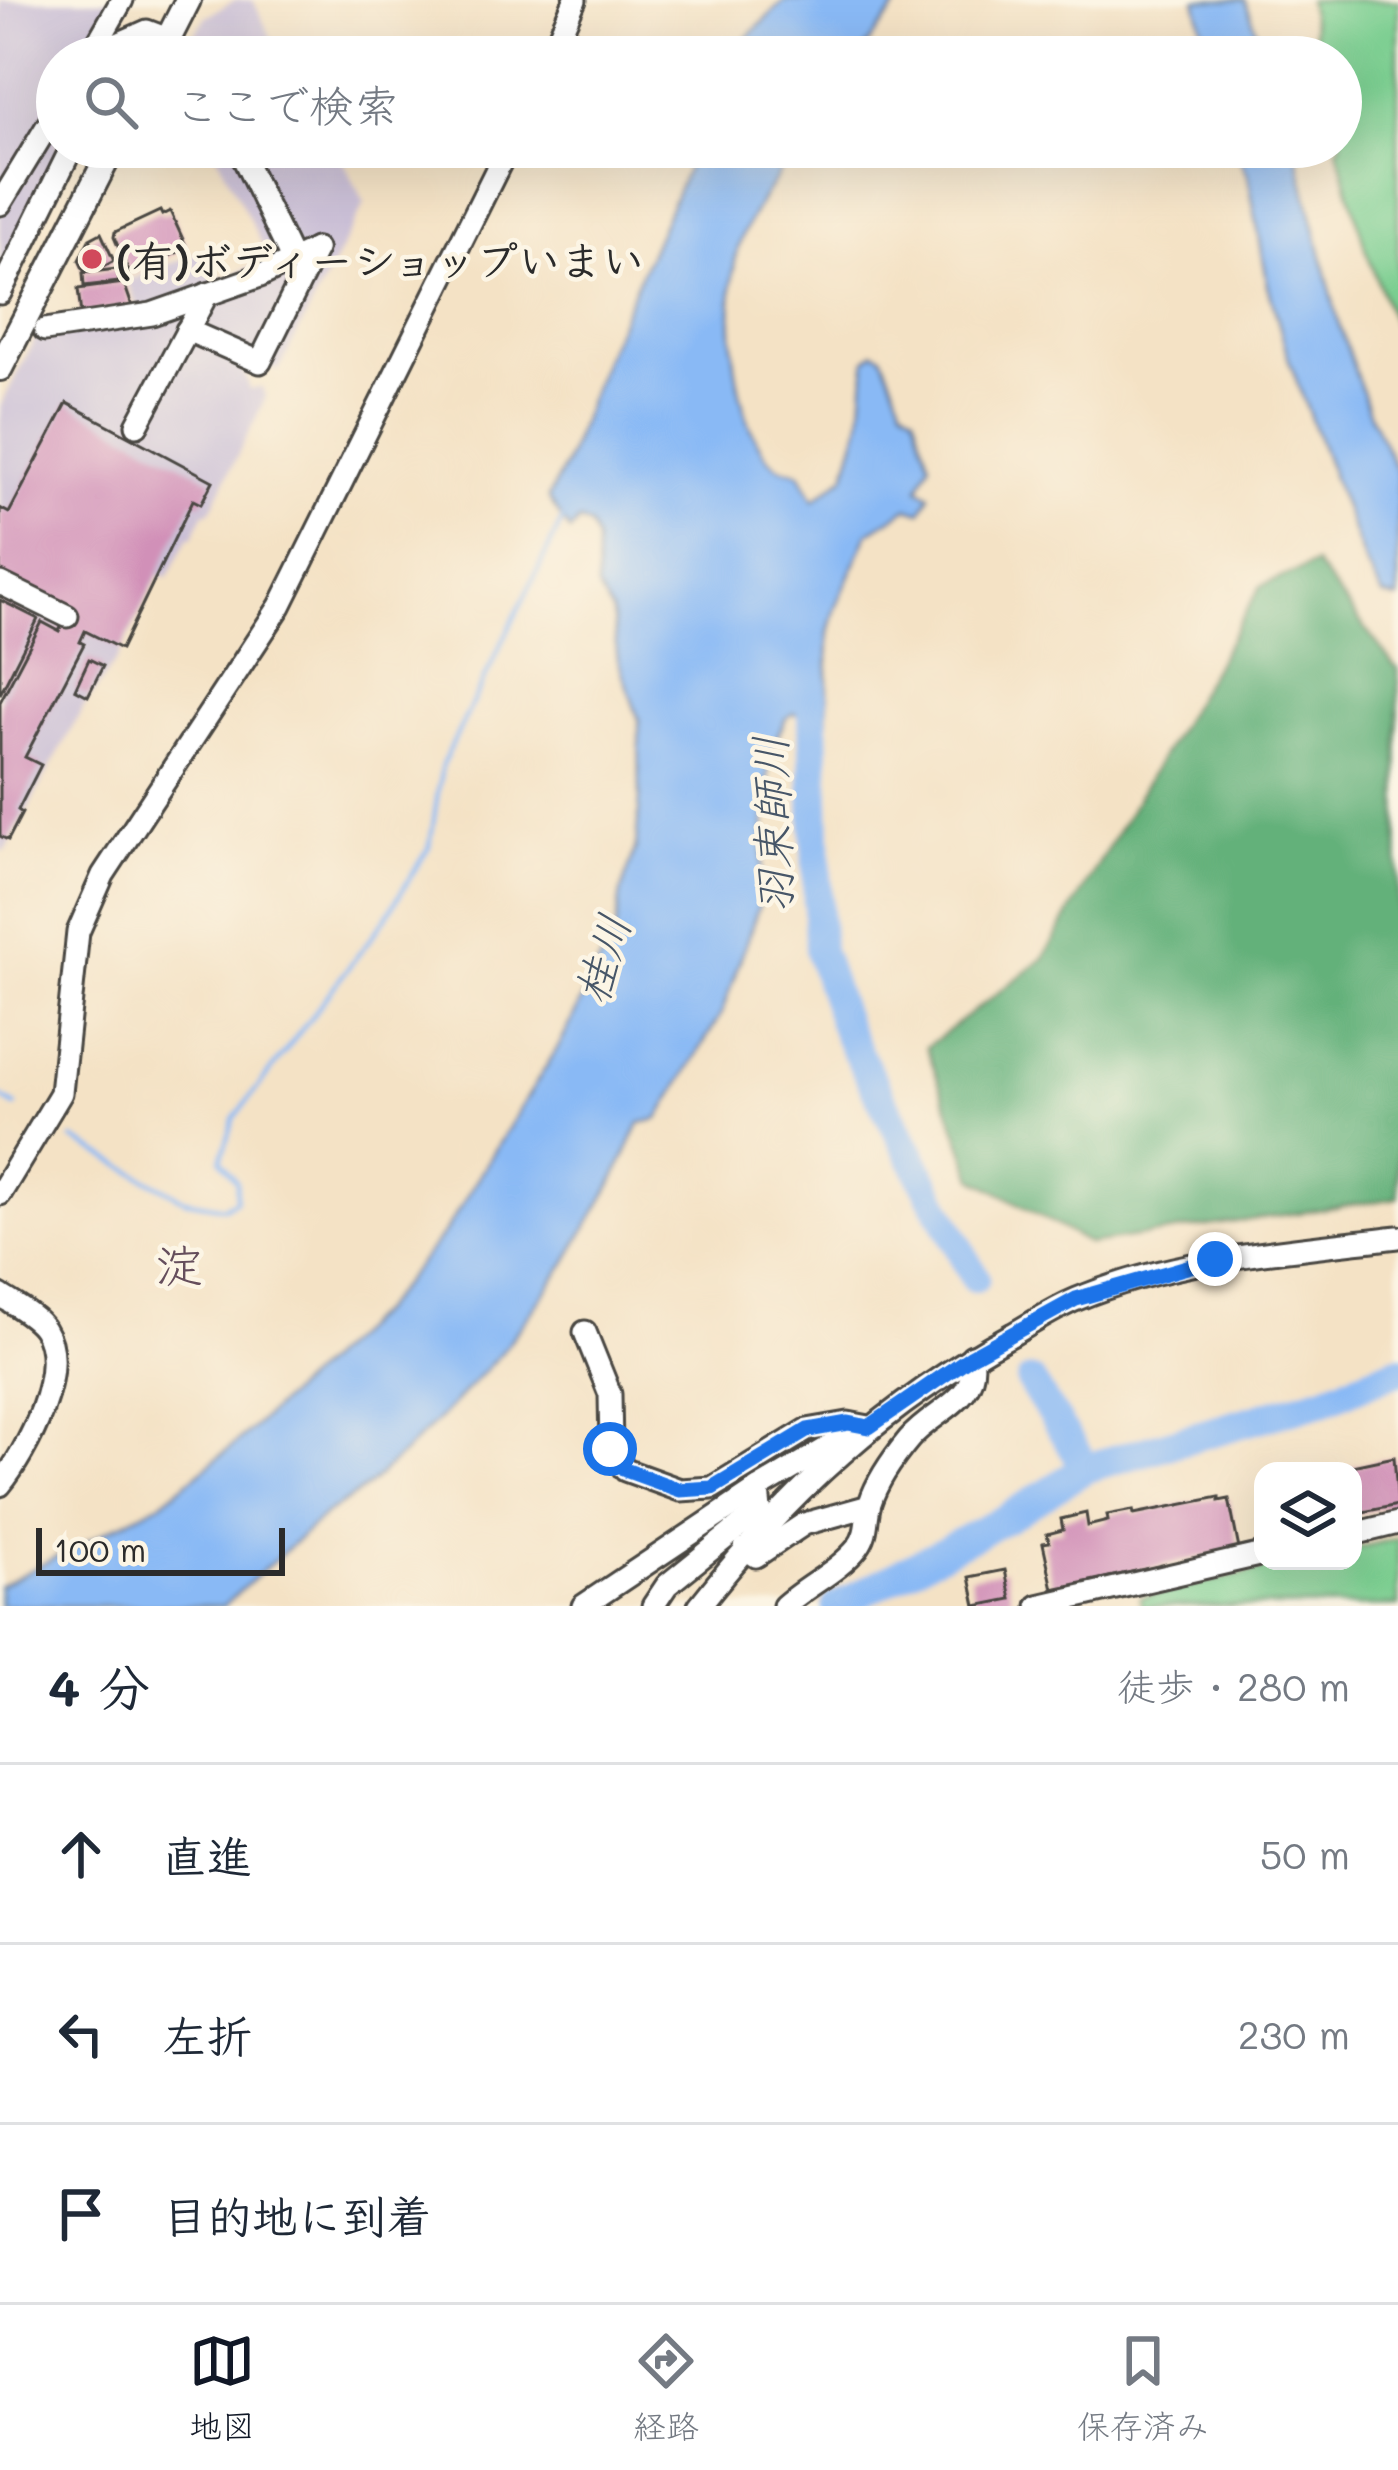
<!DOCTYPE html>
<html lang="ja">
<meta charset="utf-8">
<style>
body{margin:0;font-family:Mali,"Klee One",sans-serif;background:#f2f2f3;color:#1f2937}
.controls{position:absolute;right:36px;bottom:36px;display:grid;overflow:hidden;border-radius:24px;box-shadow:0 12px 48px #0002}
.controls button{width:108px;height:108px;display:grid;place-items:center;padding:0;border:0;border-bottom:3px solid #e0e1e3;background:#fff;color:#1f2937;font:60px sans-serif}
.scale{position:absolute;left:36px;bottom:30px;width:249px;box-sizing:border-box;padding-left:12px;border:6px solid #2b2b2b;border-top:0;font-size:33px;line-height:42px;white-space:nowrap;color:#2b2b2b;-webkit-text-stroke:9px #fcf5e5;paint-order:stroke}
.stop{position:absolute;width:36px;height:36px;margin:-27px;border:9px solid #1a73e8;border-radius:50%;background:#fff}
.stop.end{background:#1a73e8;border-color:#fff;box-shadow:0 3px 12px #0008}
.list{margin:0;padding:0;list-style:none}
h2{display:flex;justify-content:space-between;align-items:center;height:156px;margin:0;padding:0 48px;font-size:51px}
h2 small{font-size:39px;font-weight:400;color:#747a83}
.list li{display:grid;grid-template-columns:78px 1fr auto;gap:36px;align-items:center;box-sizing:border-box;height:180px;padding:0 48px;border-top:3px solid #e0e1e3}
.list b{display:block;font-size:45px;white-space:nowrap}
.list em{font-size:39px;font-style:normal;color:#747a83}
.icon{flex:none;width:66px;height:66px;fill:none;stroke:currentColor;stroke-width:2;stroke-linecap:round;stroke-linejoin:round}
.map{position:relative;flex:none;width:1398px;height:1606px;overflow:hidden}
.search{position:absolute;background:#fff;box-shadow:0 12px 48px #0002;left:36px;right:36px;top:36px;height:132px;display:flex;align-items:center;gap:30px;box-sizing:border-box;padding:0 42px;border-radius:66px;color:#747a83;font-size:45px}
.sheet{height:696px;background:#fff}
nav{display:flex;justify-content:space-around;align-items:center;box-sizing:border-box;height:168px;border-top:3px solid #e0e1e3;background:#fff;font-size:33px;color:#747a83}
nav a{display:grid;justify-items:center;gap:6px}
nav .on{color:#111827}
.map>svg:first-child{display:block}
</style>
<div class="map">
<svg width="1398" height="1606" viewBox="0 0 1398 1606">
<rect width="100%" height="100%" fill="#fcf5e5"/>
<filter id="ink" filterUnits="userSpaceOnUse"><feTurbulence type="fractalNoise" baseFrequency=".00833" numOctaves="2"/><feDisplacementMap in="SourceGraphic" scale="24" xChannelSelector="R" yChannelSelector="G"/><feConvolveMatrix kernelMatrix="1 2 1 2 8 2 1 2 1" color-interpolation-filters="sRGB"/></filter>
<filter id="wash" filterUnits="userSpaceOnUse"><feTurbulence type="fractalNoise" baseFrequency=".004" numOctaves="4" result="noise"/><feDisplacementMap in="SourceGraphic" scale="48" xChannelSelector="R" yChannelSelector="G"/><feGaussianBlur stdDeviation="2.7" result="paint"/><feColorMatrix in="noise" values="0 0 0 0 0 0 0 0 0 0 0 0 0 0 0 0 0 1.4 0 .05"/><feComposite in="paint" operator="in"/></filter>
<g filter="url(#wash)">
<rect width="100%" height="100%" fill="#f4e2c5"/>
<g fill="#cabfd6">
<path d="M0 0H129L95 57H57V147H62L0 274Z"/>
<path d="M236 0H253L281 57H196L189 43 206 16Z"/>
<path d="M213 147H336L365 203 278 371 265 365 244 371 250 390 262 387 266 397 211 510 204 514 193 537H189L168 578 159 575 117 660 83 708 5 851 0 850V407L42 325 139 310 127 281 207 249 222 279 269 259Z"/>
</g>
<g fill="#7ace90" stroke="#527c5e" stroke-width="3">
<path d="M1308 0H1398V336L1366 251 1337 147H1341V57H1317Z"/>
<path d="M1398 1538V1606H1141L1140 1598 1300 1561H1353V1549Z"/>
</g>
<path fill="#63b17a" stroke="#476e52" stroke-width="3" d="M1315 564 1398 670V1198L1089 1244 974 1178 926 1047 1043 959 1261 586Z"/>
<g fill="#89b9f5" stroke="#5a7290" stroke-width="3">
<path d="M785 0H902L858 57H736L742 43Z"/>
<path d="M1196 0H1245L1267 57H1210Z"/>
<path d="M696 147H797C778 176 745 219 737 252 724 302 732 430 775 464 784 472 790 468 800 473L814 500 845 476 861 422 866 360 874 352 882 355 903 406 914 414 930 463 919 488 930 495 921 512 908 508 868 533 835 610 829 632 827 721 794 713 786 718 770 752 759 905 722 1012 659 1119 640 1123 613 1182 566 1263 501 1353 438 1420 367 1487 326 1514 223 1606H0V1586L161 1503 235 1444 381 1310 445 1232 563 1039 616 928 621 892 636 847 640 797 639 720 618 660 612 612 597 588 596 541 590 526 579 521 570 531 548 498 566 463 604 359Z"/>
<path d="M1235 147H1295L1339 325 1370 415 1398 474V599L1383 596 1365 563 1289 360 1268 285 1248 175Z"/>
</g>
<g fill="none" stroke-linecap="round" stroke-linejoin="round">
<g stroke="#89b9f5" stroke-width="4.5">
<path d="M0 1097 16 1106"/>
<path d="M73 1139 185 1200 224 1207 236 1200 237 1182 221 1160 234 1119 385 919 430 845 442 765 565 515"/>
</g>
<g stroke="#89b9f5" stroke-width="30">
<path d="M812 681 819 950 846 1031 975 1278"/>
<path d="M1031 1382 1086 1468"/>
<path d="M837 1606 1007 1518 1086 1468 1325 1399 1398 1370"/>
</g>
</g>
<g id="blocks">
<g fill="#d190b8">
<path d="M160 211 162 215 170 211 187 248 130 274 114 237 115 232Z"/>
<path d="M101 233 114 261 103 267 90 239Z"/>
<path d="M88 242 98 264 84 271 79 260Z"/>
<path d="M117 269 119 282 84 286 83 273Z"/>
<path d="M124 283 132 306 81 315 78 289Z"/>
<path d="M67 403 213 481 201 504 193 500 121 649 85 631 80 642 84 644 25 757 41 765 18 810 22 813 8 840 0 836V702L42 622 59 631 67 616 0 579V508L9 513Z"/>
<path d="M0 600 38 619 0 694Z"/>
<path d="M89 659 103 666 88 696 75 689Z"/>
<path d="M1394 1457 1398 1505 1353 1514V1471L1338 1469Z"/>
<path d="M1219 1497V1501L1229 1499 1239 1549 1053 1589 1043 1543 1049 1542 1047 1534 1063 1530 1061 1519 1086 1513 1088 1526 1108 1521 1107 1515 1133 1510 1134 1514Z"/>
<path d="M1005 1570 1011 1599 976 1606 970 1577Z"/>
</g>
</g>
</g>
<g filter="url(#ink)">
<use href="#blocks" fill-opacity="0" stroke="#494642" stroke-width="3"/>
<g fill="none" stroke-linecap="round" stroke-linejoin="round">
<g stroke="#494642" stroke-width="27">
<g id="minor">
<path d="M90 56 122 0"/>
<path d="M103 57 113 46 147 31 168 39"/>
<path d="M123 57H136"/>
<path d="M550 57 575 0"/>
<path d="M238 147 293 261"/>
<path d="M0 204 57 110"/>
<path d="M0 293 72 147"/>
<path d="M45 330 152 314 260 276 316 249"/>
<path d="M187 330 260 362 316 249"/>
<path d="M137 425 207 294"/>
<path d="M0 583 67 616"/>
<path d="M0 1194 61 1093 78 932 103 875 280 606 508 147"/>
<path d="M0 1295C13 1304 36 1316 44 1329 70 1370 27 1452 0 1485"/>
<path d="M585 1332 610 1394 611 1449 625 1470 680 1490 712 1488 807 1430 848 1423 869 1427"/>
<path d="M1353 1534 1398 1523"/>
<path d="M745 1548 756 1556 804 1524 869 1506"/>
<path d="M583 1606 758 1489 851 1434"/>
<path d="M653 1606 667 1585 760 1510 758 1489"/>
<path d="M699 1606C787 1494 887 1402 1013 1334 1034 1322 1055 1308 1077 1299 1178 1257 1291 1250 1398 1237"/>
<path d="M784 1606C806 1586 839 1571 858 1547 869 1532 865 1520 870 1503 877 1481 894 1457 909 1439 934 1409 980 1401 972 1356"/>
<path d="M1038 1606 1263 1554"/>
</g>
</g>
<g stroke="#494642" stroke-width="30">
<g id="major">
<path d="M159 57 188 0"/>
<path d="M0 368 113 147"/>
</g>
</g>
<use href="#minor" stroke="#fff" stroke-width="21"/>
<use href="#major" stroke="#fff" stroke-width="24"/>
</g>
</g>
<g fill="none" stroke-linecap="round" stroke-linejoin="round" filter="url(#ink)">
<path stroke="#1a73e8" stroke-width="15" d="M610 1449 625 1470 680 1490 712 1488 808 1430 848 1423 869 1427 972 1356 1076 1299 1215 1259"/>
</g>
<circle fill="#d1495b" stroke="#fcf5e5" stroke-width="4.5" cx="92" cy="259" r="12"/>
<g text-anchor="middle" dominant-baseline="central" stroke-width="9" stroke-linejoin="round" paint-order="stroke">
<g font-size="42" font-weight="bold" fill="#2b2b2b" stroke="#fcf5e5" text-anchor="start">
<text x="116" y="259">(有)ボディーショップいまい</text>
</g>
<g font-size="45" font-style="italic" fill="#475668" stroke="#fcf5e5">
<text transform="translate(771 825) rotate(-92)">羽束師川</text>
<text transform="translate(601 958) rotate(-73)">桂川</text>
</g>
<g font-size="48" fill="#654e5c" stroke="#fcf5e5">
<text x="179" y="1264">淀</text>
</g>
</g>
</svg>
<div class="controls">
<button><svg class="icon" aria-label="layers" viewBox="0 0 24 24"><path d="M12 4l9 5-9 5-9-5zM3 14l9 5 9-5"/></svg></button>
</div>
<div class="scale">100 m</div>
<div class="stop" style="left:610px;top:1449px"></div>
<div class="stop end" style="left:1215px;top:1259px"></div>
<div class="search"><svg class="icon" aria-label="search" viewBox="0 0 24 24"><circle cx="10" cy="10" r="6"/><path d="M15 15l6 6"/></svg>ここで検索</div>
</div>
<section class="sheet">
<h2>4 分<small>徒歩 · 280 m</small></h2>
<ul class="list">
<li><svg class="icon" aria-label="ahead" viewBox="0 0 24 24"><path d="M12 20V5M6 11l6-6 6 6"/></svg><div><b>直進</b></div><em>50 m</em></li>
<li><svg class="icon" aria-label="left" viewBox="0 0 24 24"><path d="M17 20v-9H6M10 6l-5 5 5 5"/></svg><div><b>左折</b></div><em>230 m</em></li>
<li><svg class="icon" aria-label="arrive" viewBox="0 0 24 24"><path d="M6 21V4h12l-3 4 3 4H6"/></svg><div><b>目的地に到着</b></div></li>
</ul>
</section>
<nav>
<a class="on"><svg class="icon" aria-label="map" viewBox="0 0 24 24"><path d="M3 6l6-2 6 2 6-2v14l-6 2-6-2-6 2zM9 4v14M15 6v14"/></svg>地図</a>
<a><svg class="icon" aria-label="directions" viewBox="0 0 24 24"><path d="M12 3l9 9-9 9-9-9zM9 14v-3h6M13 9l2 2-2 2"/></svg>経路</a>
<a><svg class="icon" aria-label="saved" viewBox="0 0 24 24"><path d="M7 4h10v16l-5-4-5 4z"/></svg>保存済み</a>
</nav>
